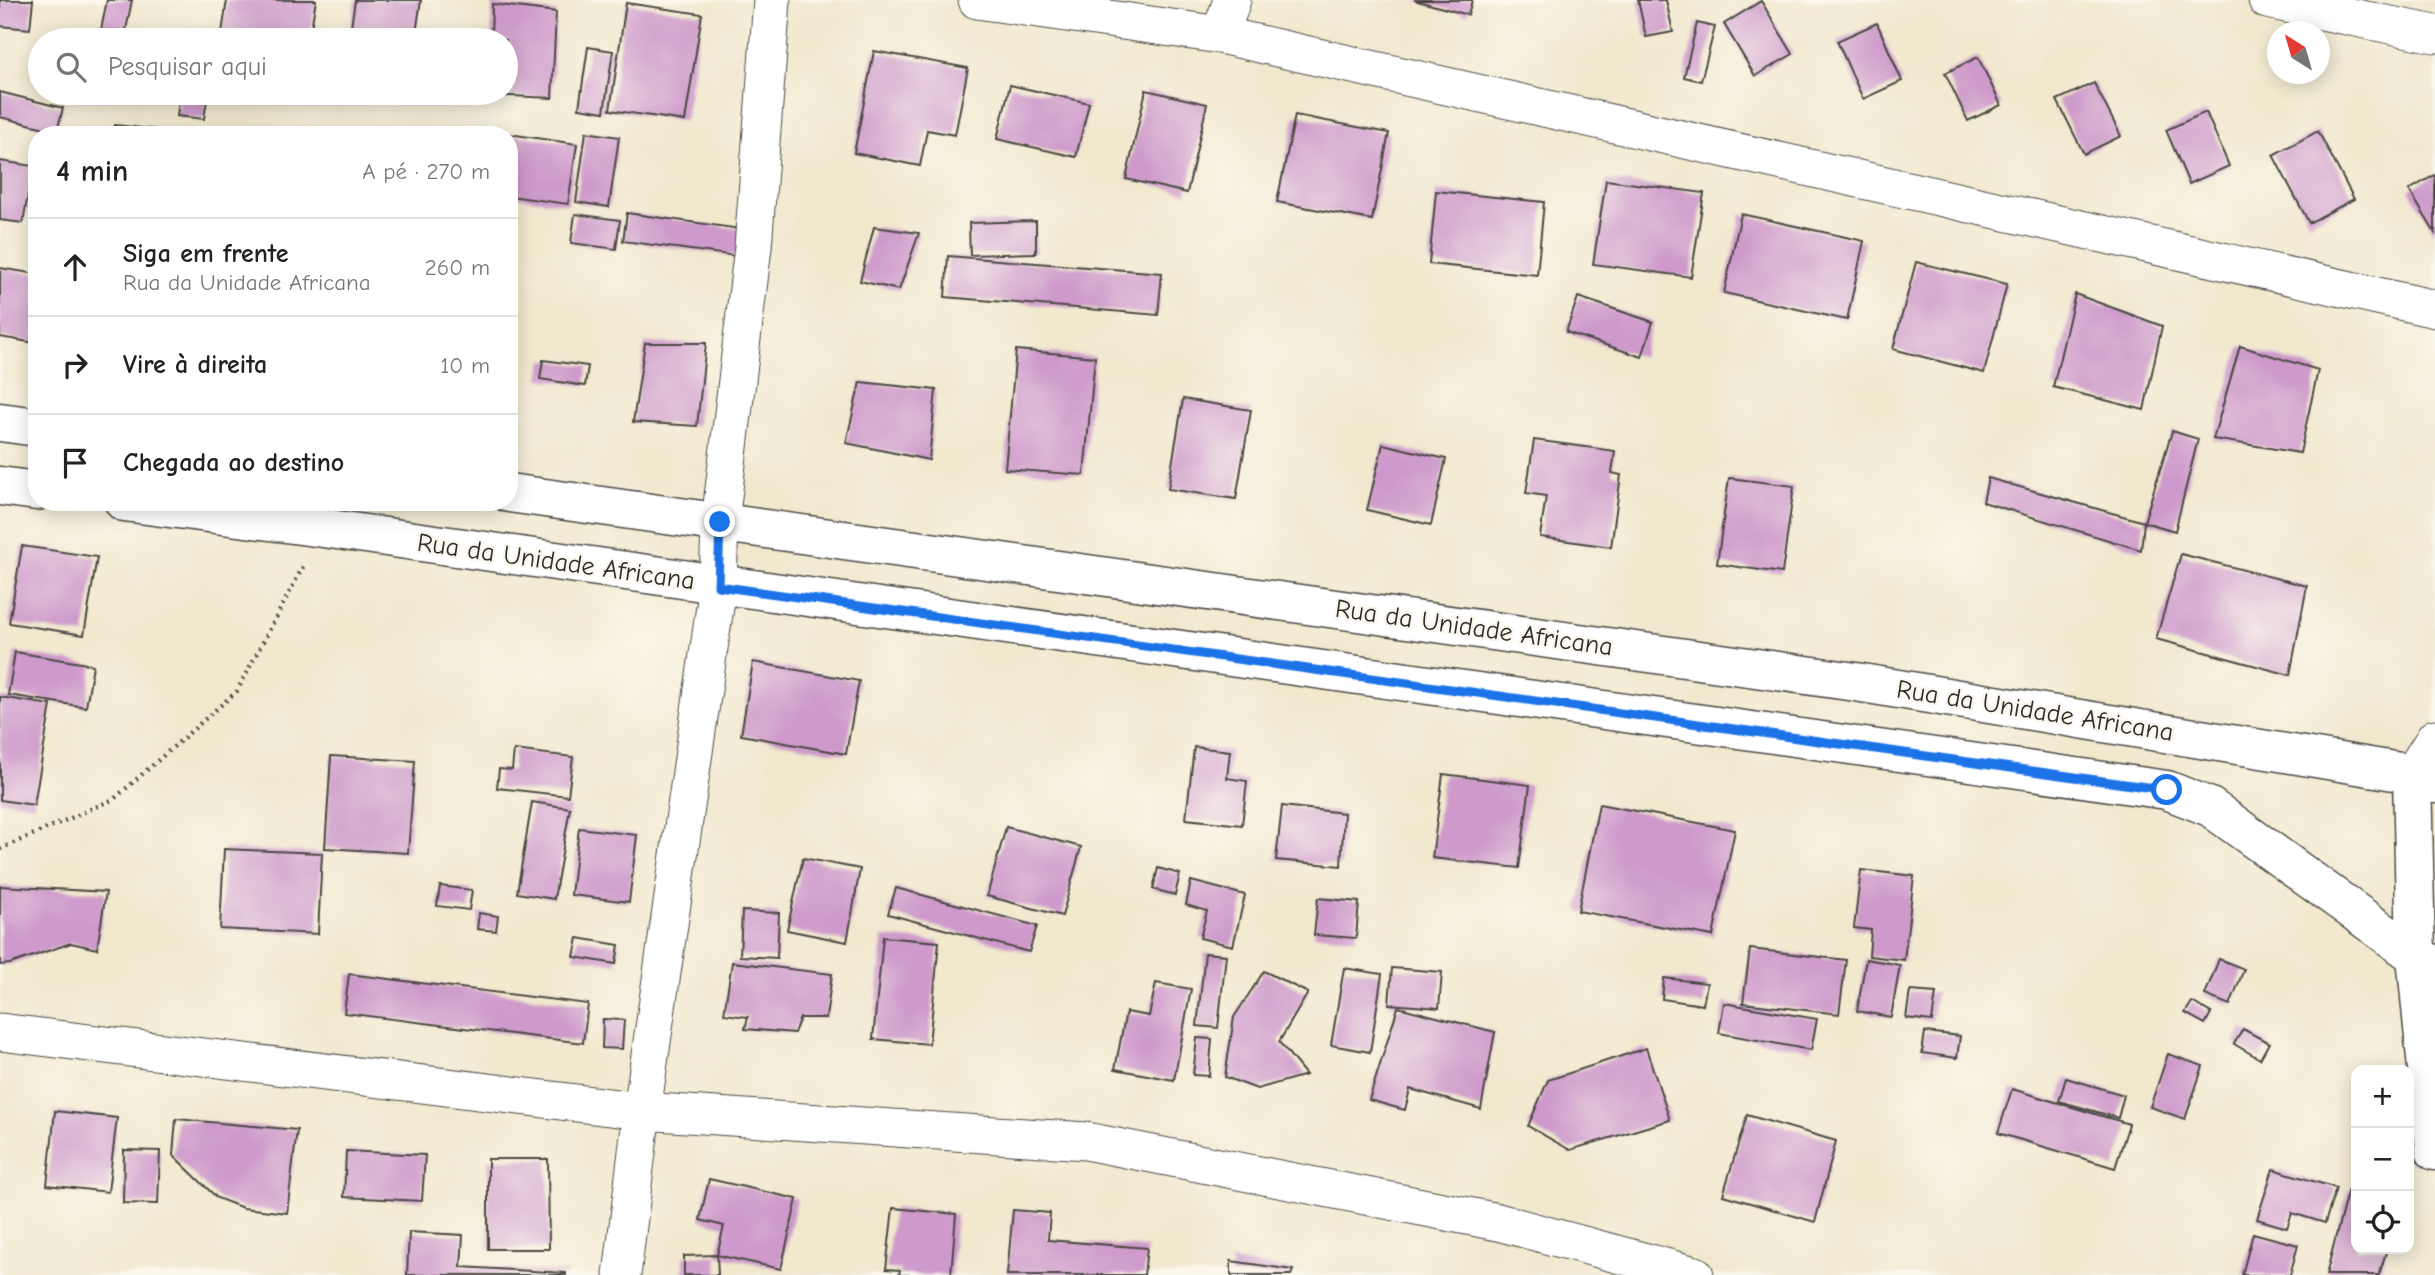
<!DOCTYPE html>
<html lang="pt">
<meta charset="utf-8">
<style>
body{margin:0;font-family:"Comic Neue",sans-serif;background:#f2f2f2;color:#222}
.controls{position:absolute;right:21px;bottom:21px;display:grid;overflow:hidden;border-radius:14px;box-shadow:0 4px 18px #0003}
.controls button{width:63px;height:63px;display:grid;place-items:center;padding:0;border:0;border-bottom:2px solid #e0e0e0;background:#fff;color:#222;font:35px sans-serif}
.compass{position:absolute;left:2267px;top:21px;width:63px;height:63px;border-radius:50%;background:#fff;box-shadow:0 4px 18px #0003;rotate:323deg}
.stop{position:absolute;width:21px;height:21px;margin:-16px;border:5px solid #1a73e8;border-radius:50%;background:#fff}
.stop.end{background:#1a73e8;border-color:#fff;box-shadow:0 2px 7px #0008}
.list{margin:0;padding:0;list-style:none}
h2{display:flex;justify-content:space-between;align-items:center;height:91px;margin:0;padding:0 28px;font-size:30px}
h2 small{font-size:23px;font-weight:400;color:#767676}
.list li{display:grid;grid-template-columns:46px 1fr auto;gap:21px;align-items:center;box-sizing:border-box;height:98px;padding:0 28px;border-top:2px solid #e0e0e0}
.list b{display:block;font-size:26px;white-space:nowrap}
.list p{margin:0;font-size:23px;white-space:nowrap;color:#767676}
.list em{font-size:23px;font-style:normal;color:#767676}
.icon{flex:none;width:38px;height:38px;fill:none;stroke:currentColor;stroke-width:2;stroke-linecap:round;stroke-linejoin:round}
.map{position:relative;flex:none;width:2435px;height:1275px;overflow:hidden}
.search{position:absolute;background:#fff;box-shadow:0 4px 18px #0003;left:28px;top:28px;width:490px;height:77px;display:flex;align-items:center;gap:18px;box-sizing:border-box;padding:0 24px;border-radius:38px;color:#767676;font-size:26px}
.panel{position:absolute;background:#fff;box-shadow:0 4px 18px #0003;left:28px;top:126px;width:490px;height:385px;border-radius:28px}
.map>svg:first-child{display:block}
</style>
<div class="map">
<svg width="2435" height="1275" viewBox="0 0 2435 1275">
<rect width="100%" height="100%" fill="#fbf7ec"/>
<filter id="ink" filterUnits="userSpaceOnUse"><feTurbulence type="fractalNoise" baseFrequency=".0143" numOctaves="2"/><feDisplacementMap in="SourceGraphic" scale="14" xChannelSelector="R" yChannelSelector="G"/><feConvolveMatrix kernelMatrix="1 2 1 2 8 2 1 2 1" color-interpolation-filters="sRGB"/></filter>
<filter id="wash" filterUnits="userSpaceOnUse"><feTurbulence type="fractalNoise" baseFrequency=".00686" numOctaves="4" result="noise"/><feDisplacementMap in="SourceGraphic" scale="28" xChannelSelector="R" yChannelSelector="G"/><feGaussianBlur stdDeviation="1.57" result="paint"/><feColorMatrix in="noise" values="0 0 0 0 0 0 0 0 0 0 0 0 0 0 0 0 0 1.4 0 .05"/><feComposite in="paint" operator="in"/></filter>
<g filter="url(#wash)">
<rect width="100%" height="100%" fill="#f1e8ce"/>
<g id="blocks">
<g fill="#ce9acb">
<path d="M0 0H33L30 29 0 26Z"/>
<path d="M107 0H132L124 40H99Z"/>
<path d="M227 0H316L309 40H221Z"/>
<path d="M355 0H421L415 40H349Z"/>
<path d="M1414 0H1472L1468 15Z"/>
<path d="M1638 0H1666L1673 32 1646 37Z"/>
<path d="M1761 1 1793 54 1755 76 1724 24Z"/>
<path d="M626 3 702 14 685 121 610 110Z"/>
<path d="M492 4 556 12 552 98 488 95V93H506V40H491Z"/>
<path d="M1697 23 1715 27 1701 81 1684 77Z"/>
<path d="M1877 23 1902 81 1863 99 1837 41Z"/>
<path d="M588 47 613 51 604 112 579 108Z"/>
<path d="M874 51 968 68 955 135 927 130 920 166 854 153Z"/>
<path d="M1978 57 2001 105 1968 121 1945 73Z"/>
<path d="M2094 83 2121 136 2084 154 2057 100Z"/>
<path d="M1010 85 1089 103 1076 157 997 139Z"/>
<path d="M1146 90 1207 104 1187 193 1126 179Z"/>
<path d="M0 92 63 108 57 131 0 117Z"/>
<path d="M89 93H114L112 101 88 97Z"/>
<path d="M180 93H208L204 119 177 116Z"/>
<path d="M354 93H409L408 101Z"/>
<path d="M2206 112 2229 166 2189 184 2166 130Z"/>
<path d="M1295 115 1389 133 1372 220 1277 202Z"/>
<path d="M115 125 184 133V135H113Z"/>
<path d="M2318 131 2354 199 2309 223 2273 155Z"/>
<path d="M586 132 619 137 609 207 576 202Z"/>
<path d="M509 134 577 144 568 204 509 196Z"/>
<path d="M0 161 33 166 23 223 0 220Z"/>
<path d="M2435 175V233L2409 190Z"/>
<path d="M1606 180 1704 193 1691 277 1593 264Z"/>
<path d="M1436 191 1544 202 1537 275 1429 264Z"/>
<path d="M627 213 748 230 743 257 623 241Z"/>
<path d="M575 214 620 220 616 249 571 243Z"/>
<path d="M1741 214 1864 241 1847 320 1724 293Z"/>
<path d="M1036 221V253L970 255 969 223Z"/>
<path d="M874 227 919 233 899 290 860 281Z"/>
<path d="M948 256 1162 273 1158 315 945 297Z"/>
<path d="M1916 262 2007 284 1984 373 1893 349Z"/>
<path d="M0 268 37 274 35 343 0 337Z"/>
<path d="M2075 294 2162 326 2144 410 2053 387Z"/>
<path d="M1578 297 1653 322 1642 357 1566 332Z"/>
<path d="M645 343H706L697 426 633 422Z"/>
<path d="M2240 346 2318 370 2300 453 2213 439Z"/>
<path d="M1016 350 1095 357 1084 475 1005 469Z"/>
<path d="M543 360 588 366 585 386 540 379Z"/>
<path d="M860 382 936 390 929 460 846 443Z"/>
<path d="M1183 399 1251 410 1236 499 1168 489Z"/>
<path d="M2172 431 2198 439 2175 531 2144 522Z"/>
<path d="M1534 440 1615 451 1612 473 1621 475 1611 547 1540 537 1546 496 1526 493Z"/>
<path d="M1383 444 1446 459 1431 525 1367 510Z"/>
<path d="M1729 478 1794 486 1782 573 1717 564Z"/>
<path d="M1988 478 2144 522 2141 550 1983 502Z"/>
<path d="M22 546 97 557 84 635 9 623Z"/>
<path d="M2181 554 2307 586 2290 675 2156 639Z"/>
<path d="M15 652 93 665 86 707 8 695Z"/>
<path d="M753 662 859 681 846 754 741 735Z"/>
<path d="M0 697 51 705 34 805 0 800Z"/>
<path d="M1194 747 1230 751 1227 778 1247 781 1242 825 1186 819Z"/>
<path d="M514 750 573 757 568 796 497 788 499 769 512 770Z"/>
<path d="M331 756 415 761 408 853 325 848Z"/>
<path d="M1443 774 1530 785 1519 868 1432 858Z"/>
<path d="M532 802 570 808 554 899 517 893Z"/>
<path d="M1599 804 1735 830 1713 936 1578 911Z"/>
<path d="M1282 806 1344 813 1341 866 1276 860Z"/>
<path d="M1006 827 1081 847 1062 916 987 896Z"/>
<path d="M579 828 637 835 629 902 571 895Z"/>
<path d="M224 849 322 853 318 934 220 929Z"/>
<path d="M803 858 860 869 847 942 787 930Z"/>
<path d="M1158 868 1180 874 1175 895 1153 889Z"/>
<path d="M1861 870 1914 876 1904 960 1869 956 1871 930 1854 928Z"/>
<path d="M1191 881 1245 895 1233 946 1200 938 1207 911 1186 905Z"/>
<path d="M0 886 106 892 97 949 71 943 10 964 0 965Z"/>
<path d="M440 886 472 890 469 910 437 906Z"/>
<path d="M896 888 1037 926 1029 952 888 914Z"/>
<path d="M1318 898 1359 902 1356 938 1314 935Z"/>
<path d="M742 911 779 913 777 958 740 956Z"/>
<path d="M479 913 498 916 496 931 477 929Z"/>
<path d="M883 937 939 942 929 1044 873 1039Z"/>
<path d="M578 938 619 945 616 964 574 957Z"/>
<path d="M1750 949 1846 960 1839 1014 1743 1003Z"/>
<path d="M1205 953 1226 955 1218 1028 1197 1026Z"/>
<path d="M1866 959 1900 965 1891 1017 1857 1011Z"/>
<path d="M2219 959 2244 969 2230 1005 2205 995Z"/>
<path d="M732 962 832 974 826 1018H800L794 1033 745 1029 748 1017 724 1014Z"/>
<path d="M1344 968 1382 974 1370 1052 1331 1045Z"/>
<path d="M1392 968 1442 972 1439 1008 1389 1004Z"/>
<path d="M1264 971 1308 993 1279 1042 1306 1075 1257 1089 1225 1077 1234 1017Z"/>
<path d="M349 974 588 1004 583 1043 344 1013Z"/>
<path d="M1664 978 1707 983 1703 1005 1662 999Z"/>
<path d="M1156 983 1191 989 1174 1080 1115 1069 1126 1012 1149 1016Z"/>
<path d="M1910 991 1936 993 1932 1021 1906 1018Z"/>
<path d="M2192 1002 2211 1013 2205 1024 2185 1013Z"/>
<path d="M1724 1003 1817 1019 1811 1050 1719 1033Z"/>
<path d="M1398 1007 1495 1032 1481 1109 1410 1089 1405 1110 1369 1100Z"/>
<path d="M603 1019 624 1020 622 1049 602 1048Z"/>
<path d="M2243 1029 2269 1043 2260 1059 2234 1044Z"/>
<path d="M1925 1032 1960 1036 1957 1058 1922 1053Z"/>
<path d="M1197 1038 1212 1039 1209 1076 1193 1075Z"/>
<path d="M1646 1048 1670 1120 1570 1150 1528 1126 1548 1080Z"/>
<path d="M2168 1054 2203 1066 2185 1119 2150 1107Z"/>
<path d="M2066 1078 2124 1095 2118 1118 2059 1101Z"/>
<path d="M2012 1089 2129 1124 2115 1168 1998 1133Z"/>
<path d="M55 1111 117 1118 108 1192 47 1185Z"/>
<path d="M1747 1115 1836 1141 1815 1222 1723 1195Z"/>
<path d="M176 1119 297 1130 287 1213 243 1208 217 1198 173 1155Z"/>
<path d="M124 1150 160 1151 158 1204 123 1203Z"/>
<path d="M346 1151 425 1155 422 1201 344 1197Z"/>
<path d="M488 1159H548L549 1249H488Z"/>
<path d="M2273 1169 2336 1188 2325 1223 2292 1213 2287 1228 2257 1219Z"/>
<path d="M709 1179 797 1199 781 1269 717 1255 724 1226 700 1220Z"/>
<path d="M2348 1189 2356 1191V1249H2387L2379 1275H2326Z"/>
<path d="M893 1208 956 1214 951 1275H899L900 1270 886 1269Z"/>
<path d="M1013 1210 1050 1213 1048 1240 1147 1248 1144 1275H1007Z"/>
<path d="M409 1232 463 1235 461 1267 566 1273V1275H407Z"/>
<path d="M2253 1233 2298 1245 2290 1275H2242Z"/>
<path d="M717 1255 718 1275H684V1256Z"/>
<path d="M1231 1261 1293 1270 1291 1275H1231Z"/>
</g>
</g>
</g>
<g filter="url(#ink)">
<use href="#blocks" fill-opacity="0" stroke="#494743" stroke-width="2"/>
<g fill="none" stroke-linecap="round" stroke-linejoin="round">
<g stroke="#494743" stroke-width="39">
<g id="minor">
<path d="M977 0 1220 35 2435 309"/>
<path d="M2267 0 2435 34"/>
<path d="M1220 35 1232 0"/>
<path d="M2412 774 2435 738"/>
<path d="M0 1032 642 1111 1086 1141 1498 1222 1695 1275"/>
<path d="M622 1275 642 1111 718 586 720 522 753 247 772 0"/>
</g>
</g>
<g stroke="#494743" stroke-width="41">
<g id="tertiary">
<path d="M0 422 37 427"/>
<path d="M0 486 37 491"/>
<path d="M509 493 1856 682 2412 774 2435 784"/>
<path d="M124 502 323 528 2167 790 2210 807 2416 956 2435 965"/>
<path d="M2412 774 2416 956 2435 1151"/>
</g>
</g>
<path stroke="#494743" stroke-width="4.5" stroke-dasharray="2 5" stroke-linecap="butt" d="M0 849 114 799 237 691 305 563"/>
<use href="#minor" stroke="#fff" stroke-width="37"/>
<use href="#tertiary" stroke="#fff" stroke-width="38"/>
</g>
</g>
<g fill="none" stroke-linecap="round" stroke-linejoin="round" filter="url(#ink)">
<path stroke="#1a73e8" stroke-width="9" d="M720 522 718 586 2167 790"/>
</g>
<g text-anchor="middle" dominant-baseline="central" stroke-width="5" stroke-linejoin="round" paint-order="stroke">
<g font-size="26" fill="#2b2b2b" stroke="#fbf7ec">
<text transform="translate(556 562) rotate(8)">Rua da Unidade Africana</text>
<text transform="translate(1474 628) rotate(8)">Rua da Unidade Africana</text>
<text transform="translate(2035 711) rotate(9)">Rua da Unidade Africana</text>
</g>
</g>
</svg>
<div class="controls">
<button>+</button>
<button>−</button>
<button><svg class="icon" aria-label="locate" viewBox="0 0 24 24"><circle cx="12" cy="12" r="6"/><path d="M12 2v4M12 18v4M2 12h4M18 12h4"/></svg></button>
</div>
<svg class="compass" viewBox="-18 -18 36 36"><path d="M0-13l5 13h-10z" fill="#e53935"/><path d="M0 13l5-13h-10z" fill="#767676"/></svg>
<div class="stop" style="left:2167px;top:790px"></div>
<div class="stop end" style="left:720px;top:522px"></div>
<div class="search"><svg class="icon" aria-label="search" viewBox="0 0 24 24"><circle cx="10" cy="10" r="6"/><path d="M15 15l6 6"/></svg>Pesquisar aqui</div>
<section class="panel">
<h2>4 min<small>A pé · 270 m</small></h2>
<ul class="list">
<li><svg class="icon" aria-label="ahead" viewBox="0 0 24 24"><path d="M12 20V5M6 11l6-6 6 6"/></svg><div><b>Siga em frente</b><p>Rua da Unidade Africana</p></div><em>260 m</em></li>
<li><svg class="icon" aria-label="right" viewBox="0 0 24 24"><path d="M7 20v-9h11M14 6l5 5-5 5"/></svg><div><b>Vire à direita</b></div><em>10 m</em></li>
<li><svg class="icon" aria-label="arrive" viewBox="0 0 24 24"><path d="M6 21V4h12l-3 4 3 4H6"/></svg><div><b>Chegada ao destino</b></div></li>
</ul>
</section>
</div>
